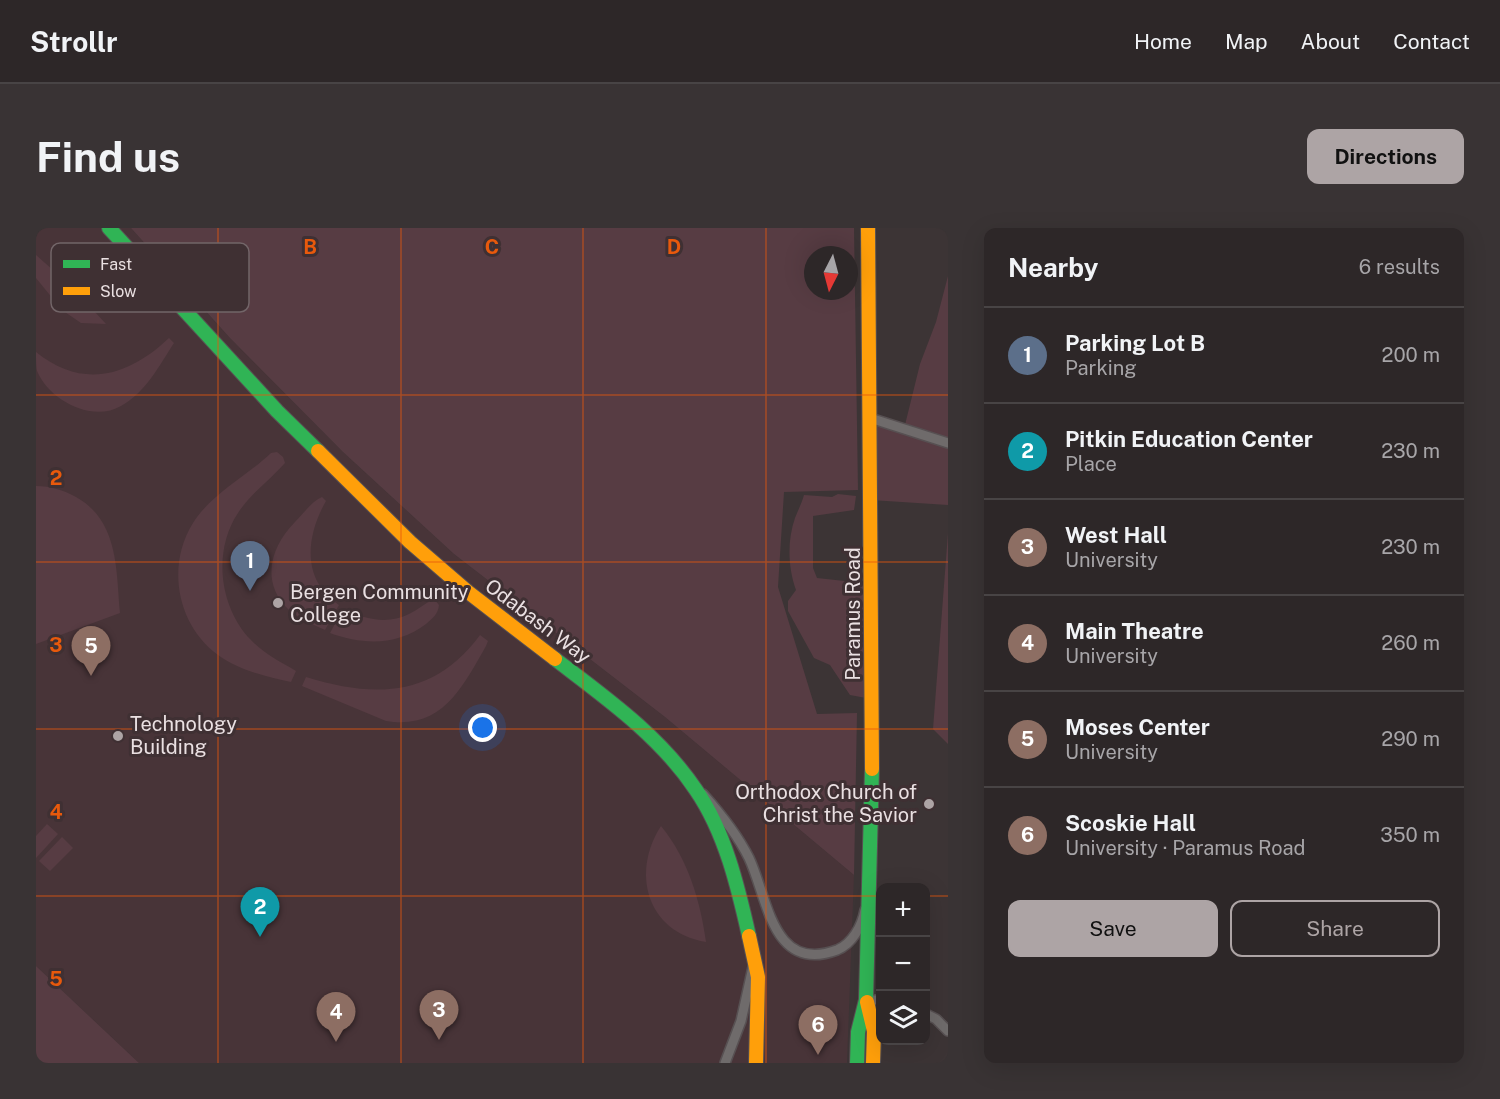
<!DOCTYPE html>
<meta charset="utf-8">
<style>
body{margin:0;font-family:"Public Sans",sans-serif;background:#393334;color:#f1f3f6}
.controls{position:absolute;right:18px;bottom:18px;display:grid;overflow:hidden;border-radius:12px;box-shadow:0 6px 24px #0002}
.controls button{width:54px;height:54px;display:grid;place-items:center;padding:0;border:0;border-bottom:2px solid #484445;background:#2d2728;color:#f1f3f6;font:30px sans-serif}
.compass{position:absolute;left:768px;top:18px;width:54px;height:54px;border-radius:50%;background:#2d2728;box-shadow:0 6px 24px #0002;rotate:186deg}
.you{position:absolute;left:447px;top:500px;width:21px;height:21px;margin:-15px;border:4px solid #fff;border-radius:50%;background:#1a73e8;box-shadow:0 0 0 9px #1a73e833}
.badge{display:grid;place-items:center;width:39px;height:39px;border-radius:50%;background:#ada4a5;color:#fff;font-size:20px;font-weight:700}
.pin{position:absolute;translate:-50% -50px;filter:drop-shadow(0 2px 3px #0008)}
.pin::after{content:'';position:absolute;top:32px;width:21px;height:18px;background:inherit;clip-path:polygon(0 0,100% 0,50% 100%)}
.list{margin:0;padding:0;list-style:none}
h2{display:flex;justify-content:space-between;align-items:center;height:78px;margin:0;padding:0 24px;font-size:26px}
h2 small{font-size:20px;font-weight:400;color:#a7a5a8}
.list li{display:grid;grid-template-columns:39px 1fr auto;gap:18px;align-items:center;box-sizing:border-box;height:96px;padding:0 24px;border-top:2px solid #484445}
.list b{display:block;font-size:22px;white-space:nowrap}
.list p{margin:0;font-size:20px;white-space:nowrap;color:#a7a5a8}
.list em{font-size:20px;font-style:normal;color:#a7a5a8}
.actions{display:flex;gap:12px;padding:18px 24px}
.actions a{flex:1;padding:14px 0;border:2px solid #ada4a5;border-radius:12px;text-align:center;font-size:21px;color:#ada4a5}
.actions .main{background:#ada4a5;color:#111}
.icon{flex:none;width:33px;height:33px;fill:none;stroke:currentColor;stroke-width:2;stroke-linecap:round;stroke-linejoin:round}
.map{position:relative;flex:none;width:912px;height:835px;overflow:hidden;border-radius:12px}
header{display:flex;align-items:center;gap:36px;box-sizing:border-box;height:84px;padding:0 30px;background:#2d2728;border-bottom:2px solid #484445}
header strong{font-size:28px}
nav{display:flex;gap:33px;margin-inline-start:auto;font-size:21px}
.intro{display:flex;align-items:center;justify-content:space-between;box-sizing:border-box;height:144px;padding:0 36px}
h1{margin:0;font-size:42px}
.button{padding:15px 27px;border-radius:12px;background:#ada4a5;color:#111;font-size:21px;font-weight:700}
main{display:flex;gap:36px;padding:0 36px}
aside{flex:1;background:#2d2728;border-radius:12px;box-shadow:0 6px 24px #0002}
.map>svg:first-child{display:block}
</style>
<header>
<strong>Strollr</strong>
<nav><a>Home</a><a>Map</a><a>About</a><a>Contact</a></nav>
</header>
<div class="intro"><h1>Find us</h1><a class="button">Directions</a></div>
<main>
<div class="map">
<svg width="912" height="835" viewBox="0 0 912 835">
<rect width="100%" height="100%" fill="#3c3435"/>
<path fill="#483438" d="M0 0H95L194 110 307 224 418 326 629 489 818 647 811 835H103L0 738Z"/>
<g fill="#573c43" fill-rule="evenodd">
<path d="M95 0H818L822 262 748 264 742 359 781 486 821 485 818 647 629 489 418 326 307 224 194 110ZM777 27H813V63H777Z"/>
<path d="M0 27 35 58 70 96 45 95 26 82 0 50Z"/>
<path d="M912 48V277L835 272 834 190 868 201 884 136 900 94Z"/>
<path d="M133 110 138 115C123 138 110 164 85 178 56 195 13 172 1 143 0 138 0 130 0 124 47 162 93 148 133 110Z"/>
<path d="M241 224 247 229 249 235C234 252 214 266 202 285 176 324 184 380 215 412 228 426 245 434 260 443L255 454C230 449 203 442 182 427 141 397 130 338 157 295 175 266 211 248 235 225Z"/>
<path d="M0 258C15 258 27 262 40 269 83 293 80 342 84 385L0 416Z"/>
<path d="M802 266 820 268 818 282 777 288V340L781 350 827 355 830 470 814 467 794 437 778 430 752 383V373L760 362C752 340 751 313 759 290 762 282 766 275 768 267L796 269Z"/>
<path d="M286 269 290 273C270 308 265 352 303 377L289 402C276 396 262 390 252 381 224 354 235 318 259 294 267 286 276 273 286 269Z"/>
<path d="M912 305V516L897 501Z"/>
<path d="M398 371 403 377C402 386 397 390 390 396 361 418 327 417 294 405L307 381C328 391 351 397 373 386 382 382 389 375 398 371Z"/>
<path d="M444 407 452 413 450 418C426 460 406 502 350 493L266 458 270 449C338 470 398 470 444 407Z"/>
<path d="M11 596 22 606 0 630V608Z"/>
<path d="M625 598C652 631 664 672 670 714 610 704 595 644 625 598Z"/>
<path d="M26 609 37 620 14 643 3 633Z"/>
<path d="M0 738 103 835H0Z"/>
</g>
<g fill="none" stroke-linecap="round" stroke-linejoin="round">
<g stroke="#575052" stroke-width="12">
<g id="street">
<path d="M834 190 912 215"/>
<path d="M667 566C685 586 701 606 713 630 732 670 736 746 801 722 816 716 826 698 829 682"/>
<path d="M830 772H844"/>
<path d="M890 786 900 791 912 803"/>
<path d="M689 835 705 793 717 739"/>
</g>
</g>
<g stroke="#575052" stroke-width="16">
<g id="fast">
<path d="M73 0 241 183 282 223"/>
<path d="M519 431C570 470 624 508 660 562 689 604 702 659 713 708"/>
<path d="M821 835 822 804 830 772 836 541"/>
</g>
</g>
<g stroke="#575052" stroke-width="16">
<g id="slow">
<path d="M832 0 836 541"/>
<path d="M282 223 374 314 432 364 519 431"/>
<path d="M713 708 722 749 720 835"/>
<path d="M831 774 838 803 837 835"/>
</g>
</g>
<use href="#street" stroke="#6f6b6b" stroke-width="9"/>
<use href="#fast" stroke="#30b455" stroke-width="14"/>
<use href="#slow" stroke="#ff9f0a" stroke-width="14"/>
</g>
<path fill="none" stroke="#e8590c" stroke-width="1.5" stroke-opacity="0.55" d="M182 0V835M365 0V835M547 0V835M730 0V835M0 167H912M0 334H912M0 501H912M0 668H844M890 668H912"/>
<g fill="#ada4a5" stroke="#3f3033" stroke-width="2">
<circle cx="242" cy="375" r="6"/>
<circle cx="82" cy="508" r="6"/>
<circle cx="893" cy="576" r="6"/>
</g>
<g text-anchor="middle" dominant-baseline="central" stroke-width="6" stroke-linejoin="round" paint-order="stroke">
<g font-size="20" fill="#eae0e2" stroke="#3f3033" text-anchor="start">
<text x="254" y="364">Bergen Community<tspan x="254" dy="23">College</tspan></text>
<text x="94" y="496">Technology<tspan x="94" dy="23">Building</tspan></text>
<text x="881" y="564" text-anchor="end">Orthodox Church of<tspan x="881" dy="23">Christ the Savior</tspan></text>
</g>
<g font-size="20" fill="#eae0e2" stroke="#3f3033">
<text transform="translate(817 386) rotate(-90)">Paramus Road</text>
<text transform="translate(502 393) rotate(37)">Odabash Way</text>
</g>
</g>
<rect x="15" y="15" width="198" height="69" rx="9" fill="#3f3033" stroke="#726568" stroke-width="1.5"/>
<rect x="27" y="32" width="27" height="8" fill="#30b455"/>
<rect x="27" y="59" width="27" height="8" fill="#ff9f0a"/>
<g font-size="16" fill="#eae0e2">
<text x="64" y="42">Fast</text>
<text x="64" y="69">Slow</text>
</g>
<g font-size="20" text-anchor="middle" font-weight="bold" fill="#e8590c" stroke="#3f3033" stroke-width="6" stroke-linejoin="round" paint-order="stroke">
<text x="274" y="26">B</text>
<text x="456" y="26">C</text>
<text x="638" y="26">D</text>
<text x="20" y="257">2</text>
<text x="20" y="424">3</text>
<text x="20" y="591">4</text>
<text x="20" y="758">5</text>
</g>
</svg>
<div class="controls">
<button>+</button>
<button>−</button>
<button><svg class="icon" aria-label="layers" viewBox="0 0 24 24"><path d="M12 4l9 5-9 5-9-5zM3 14l9 5 9-5"/></svg></button>
</div>
<svg class="compass" viewBox="-18 -18 36 36"><path d="M0-13l5 13h-10z" fill="#e53935"/><path d="M0 13l5-13h-10z" fill="#a7a5a8"/></svg>
<div class="you"></div>
<div class="pin badge" style="left:214px;top:363px;background:#5c6f8a">1</div>
<div class="pin badge" style="left:224px;top:709px;background:#0f9aa8">2</div>
<div class="pin badge" style="left:403px;top:812px;background:#8d6e63">3</div>
<div class="pin badge" style="left:300px;top:814px;background:#8d6e63">4</div>
<div class="pin badge" style="left:55px;top:448px;background:#8d6e63">5</div>
<div class="pin badge" style="left:782px;top:827px;background:#8d6e63">6</div>
</div>
<aside>
<h2>Nearby<small>6 results</small></h2>
<ul class="list">
<li><span class="badge" style="background:#5c6f8a">1</span><div><b>Parking Lot B</b><p>Parking</p></div><em>200 m</em></li>
<li><span class="badge" style="background:#0f9aa8">2</span><div><b>Pitkin Education Center</b><p>Place</p></div><em>230 m</em></li>
<li><span class="badge" style="background:#8d6e63">3</span><div><b>West Hall</b><p>University</p></div><em>230 m</em></li>
<li><span class="badge" style="background:#8d6e63">4</span><div><b>Main Theatre</b><p>University</p></div><em>260 m</em></li>
<li><span class="badge" style="background:#8d6e63">5</span><div><b>Moses Center</b><p>University</p></div><em>290 m</em></li>
<li><span class="badge" style="background:#8d6e63">6</span><div><b>Scoskie Hall</b><p>University · Paramus Road</p></div><em>350 m</em></li>
</ul>
<div class="actions"><a class="main">Save</a><a>Share</a></div>
</aside>
</main>
